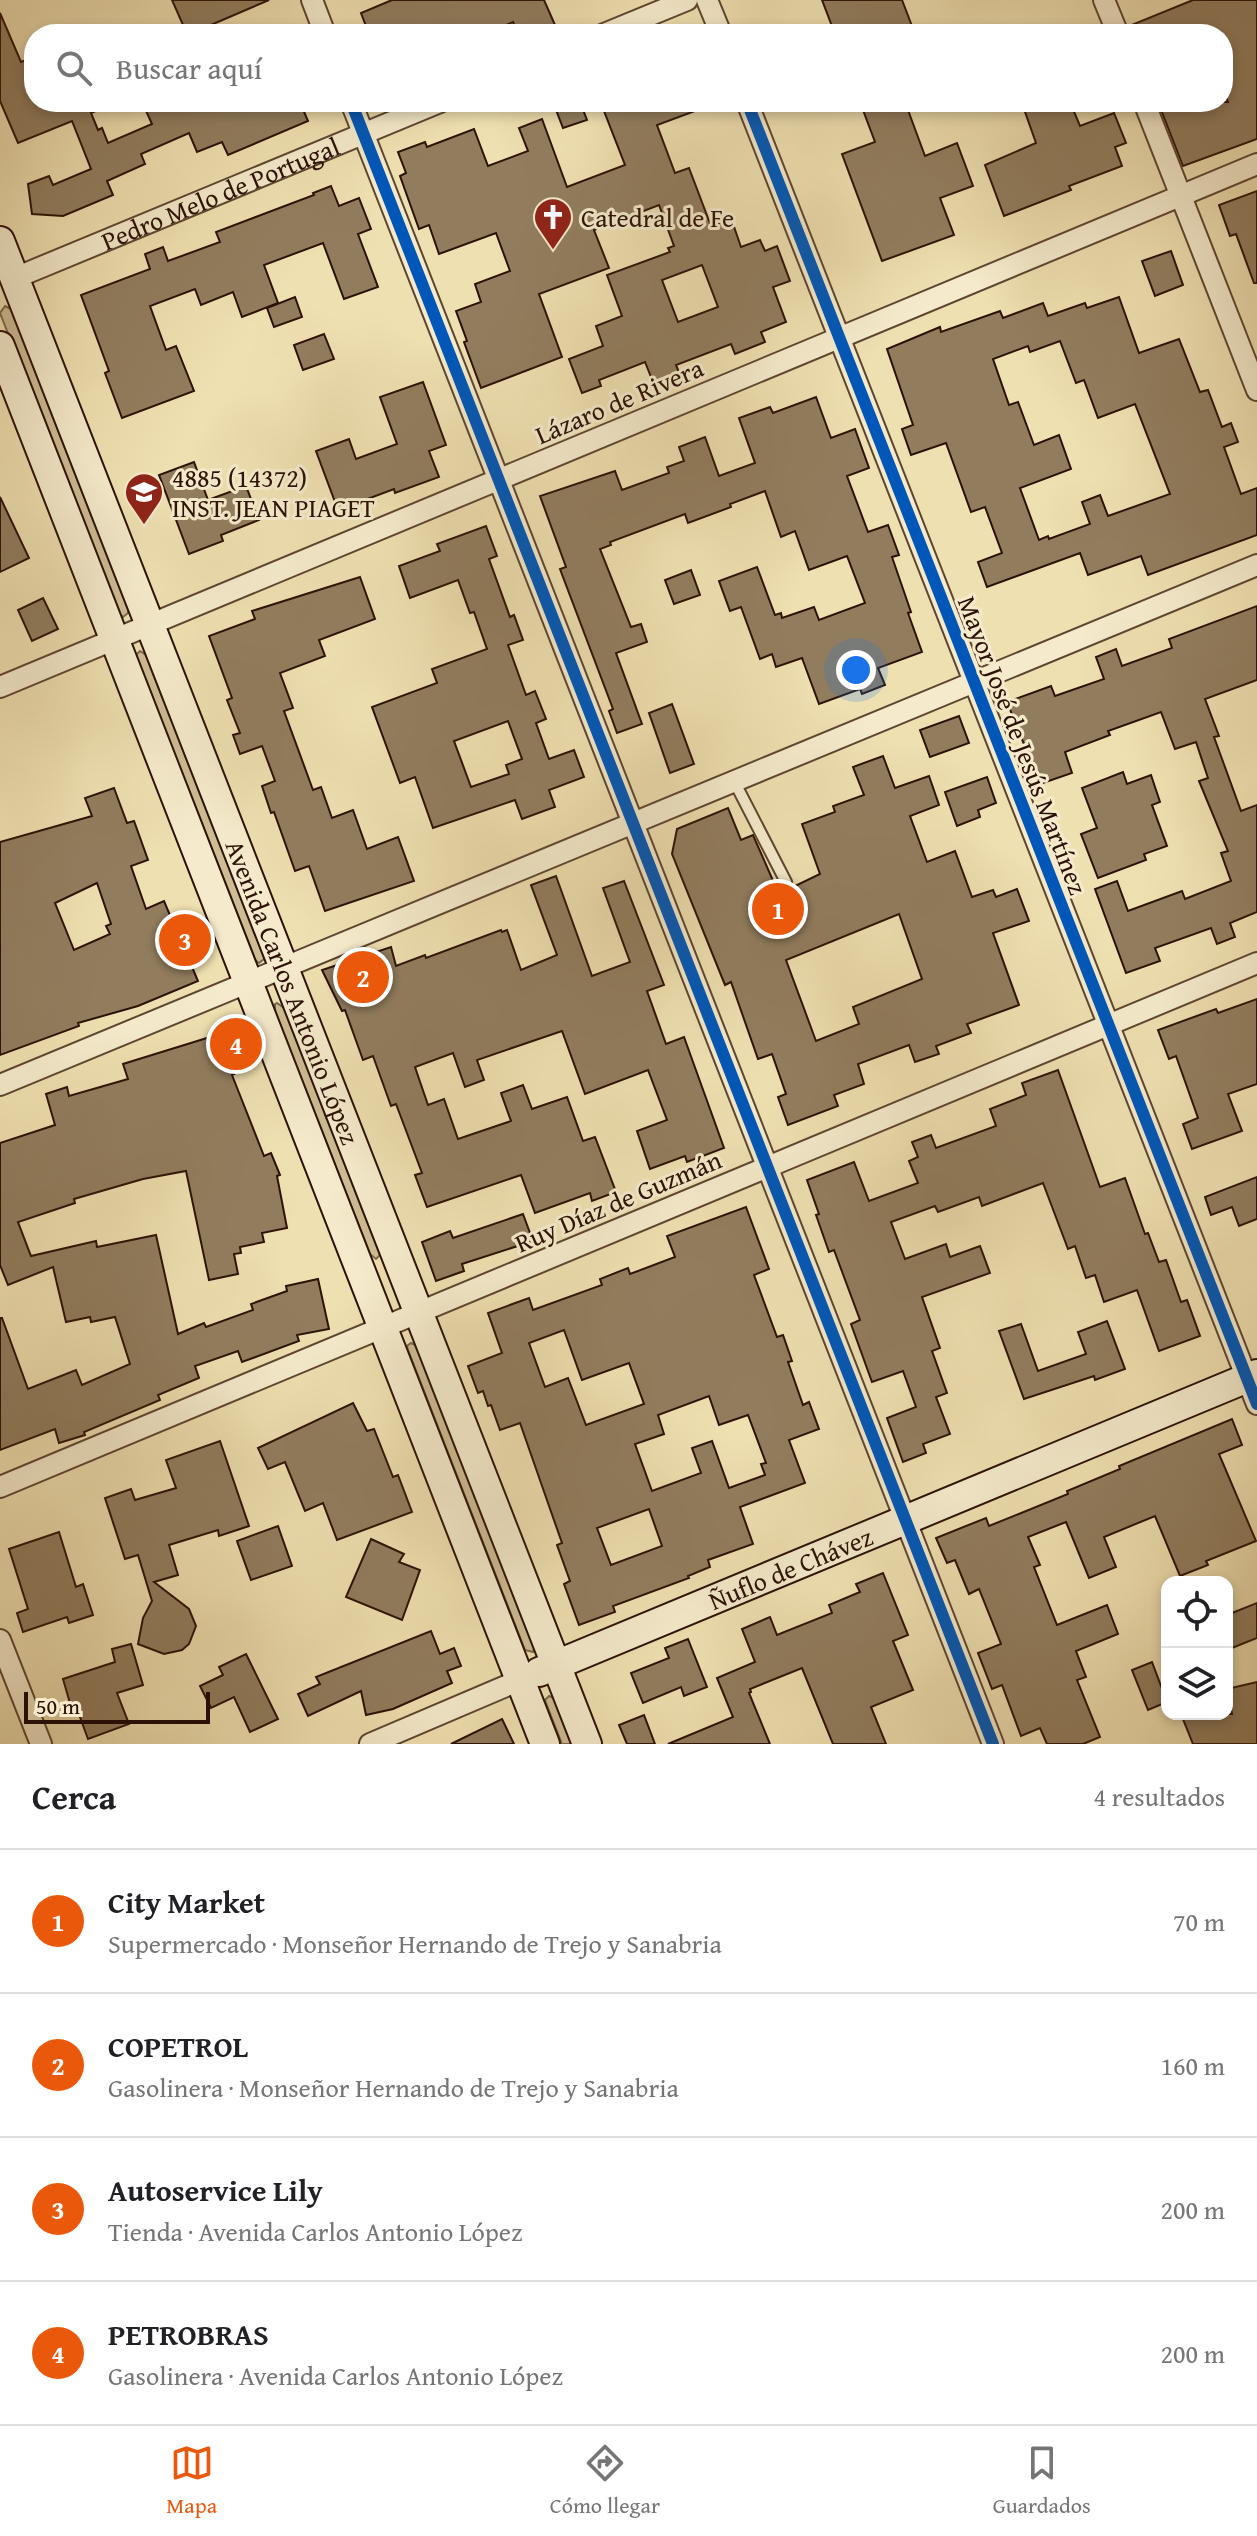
<!DOCTYPE html>
<html lang="es">
<meta charset="utf-8">
<style>
body{margin:0;font-family:"Gentium Book Plus",serif;background:#f6f6f6;color:#202124}
.controls{position:absolute;right:24px;bottom:24px;display:grid;overflow:hidden;border-radius:16px;box-shadow:0 4px 12px #0003}
.controls button{width:72px;height:72px;display:grid;place-items:center;padding:0;border:0;border-bottom:2px solid #e0e0e0;background:#fff;color:#202124;font:40px sans-serif}
.scale{position:absolute;left:24px;bottom:20px;width:186px;box-sizing:border-box;padding-left:8px;border:4px solid #2c1205;border-top:0;font-size:22px;line-height:28px;white-space:nowrap;color:#2c1205;-webkit-text-stroke:6px #f5ebcc;paint-order:stroke}
.you{position:absolute;left:856px;top:670px;width:28px;height:28px;margin:-20px;border:6px solid #fff;border-radius:50%;background:#1a73e8;box-shadow:0 0 0 12px #1a73e833}
.badge{display:grid;place-items:center;width:52px;height:52px;border-radius:50%;background:#ea580c;color:#fff;font-size:26px;font-weight:700}
.pin{position:absolute;translate:-50% -50%;border:4px solid #fff;box-shadow:0 2px 8px #0006}
.list{margin:0;padding:0;list-style:none}
h2{display:flex;justify-content:space-between;align-items:center;height:104px;margin:0;padding:0 32px;font-size:34px}
h2 small{font-size:26px;font-weight:400;color:#757577}
.list li{display:grid;grid-template-columns:52px 1fr auto;gap:24px;align-items:center;box-sizing:border-box;height:144px;padding:0 32px;border-top:2px solid #e0e0e0}
.list b{display:block;font-size:30px;white-space:nowrap}
.list p{margin:0;font-size:26px;white-space:nowrap;color:#757577}
.list em{font-size:26px;font-style:normal;color:#757577}
.icon{flex:none;width:44px;height:44px;fill:none;stroke:currentColor;stroke-width:2;stroke-linecap:round;stroke-linejoin:round}
.map{position:relative;flex:none;width:1257px;height:1744px;overflow:hidden}
.search{position:absolute;background:#fff;box-shadow:0 4px 12px #0003;left:24px;right:24px;top:24px;height:88px;display:flex;align-items:center;gap:20px;box-sizing:border-box;padding:0 28px;border-radius:32px;color:#757577;font-size:30px}
.sheet{height:680px;background:#fff}
nav{display:flex;justify-content:space-around;align-items:center;box-sizing:border-box;height:112px;border-top:2px solid #e0e0e0;background:#fff;font-size:22px;color:#757577}
nav a{display:grid;justify-items:center;gap:4px}
nav .on{color:#ea580c}
.map>svg:first-child{display:block}
</style>
<div class="map">
<svg width="1257" height="1744" viewBox="0 0 1257 1744">
<rect width="100%" height="100%" fill="#efe0b1"/>
<filter id="stains"><feTurbulence type="fractalNoise" baseFrequency=".0025" numOctaves="4"/><feColorMatrix values="0 0 0 0 .2 0 0 0 0 .09 0 0 0 0 .02 0 0 0 .5 -.17"/></filter>
<radialGradient id="worn" r=".72"><stop offset=".6" stop-color="#630" stop-opacity="0"/><stop offset="1" stop-color="#630" stop-opacity=".3"/></radialGradient>
<g fill="#cebd94" stroke="#7d684c" stroke-width="2">
<path d="M5 306 11 309 128 609V613L123 617 118 613 0 313Z"/>
<path d="M140 651 146 655 264 955V959L259 963 254 959 137 659 136 655Z"/>
<path d="M277 1003 284 1008 379 1251 380 1255 376 1259 370 1254 275 1011V1004Z"/>
<path d="M411 1343 417 1346 535 1646 533 1652 525 1650 408 1350 407 1346Z"/>
<path d="M549 1696 556 1699 573 1744H562L546 1703 545 1700Z"/>
</g>
<g fill="#917d5e" stroke="#2c1205" stroke-width="2" fill-rule="evenodd">
<path d="M172 0H269L190 34H187Z"/>
<path d="M392 0H544L555 25 533 34H518L513 22 486 34H369L361 13Z"/>
<path d="M822 0H902L915 34H835Z"/>
<path d="M1193 0H1257V139L1183 166 1158 102H1228L1223 89V34H1131L1129 26Z"/>
<path d="M0 13 21 62 34 57V102H116L91 113 98 130 102 128 108 143 152 124 142 102H300L308 121 228 155 222 142 197 152 189 133 141 154 145 164 107 181 113 195 63 216 32 214 28 184 49 176 53 185 91 169 72 121 18 143 0 101Z"/>
<path d="M553 102H580L587 120 563 128Z"/>
<path d="M628 102H713L714 104 657 125 675 173 689 168 711 226 731 218 741 247 760 240 765 251 777 246 790 281 773 287 786 322 761 332 765 342 735 354 731 344 676 365 681 377 655 387 645 362 599 380 601 386 582 393 569 359 603 346 596 326 622 316 607 275 670 252 668 248 674 246 659 205 594 230 609 268 539 294 562 357 481 388 464 342 467 341 456 311 481 302 475 284 510 271 496 233 439 254 429 225 419 229 400 176 406 173 398 152 425 142 427 147 474 129 488 166 528 151 519 128 542 119 567 187 625 165 604 111ZM702 265 718 307 678 322 662 280Z"/>
<path d="M860 102H905L925 156 957 143 973 186 940 198 954 235 882 261 842 154 875 142Z"/>
<path d="M1042 102H1070L1080 126 1114 113 1126 143 1115 147 1122 166 1069 186 1071 190 1004 216 985 165 1036 143 1024 109Z"/>
<path d="M331 186 339 206 359 198 371 229 358 234 378 287 344 299 323 243 264 265 278 303 242 317 233 292 201 305 195 289 150 306 166 350 176 346 194 391 122 418 105 373 109 371 81 295 150 269 145 254 163 247 168 261 220 242 216 232 314 195 313 193Z"/>
<path d="M1257 191V283H1254L1236 234 1230 236 1219 205Z"/>
<path d="M1171 251 1183 285 1155 296 1142 261Z"/>
<path d="M295 297 302 317 274 327 267 308Z"/>
<path d="M1119 297 1139 353 1179 339 1200 392 1208 390 1222 427 1231 423 1238 442 1224 447 1241 494 1257 488V535L1148 575 1141 556 1088 575 1080 553 987 587 978 562 1002 553 985 507 971 512 946 443 911 455 902 429 913 425 887 349 940 327 941 332 1000 311 1003 318 1043 303 1048 316 1085 303 1087 308ZM1060 341 1076 383 1084 380 1098 418 1135 404 1170 494 1108 516 1100 495 1082 502 1090 524 1049 539 1048 536 1039 540 1020 488 1071 469 1059 435 1034 445 1018 402 1009 405 993 359 1028 346 1030 352Z"/>
<path d="M324 334 334 359 303 370 294 345Z"/>
<path d="M423 382 446 445 429 451 439 477 395 493 394 489 338 510 316 451 349 439 356 459 397 444 380 397Z"/>
<path d="M816 397 831 438 855 429 869 468 847 476 868 532 888 525 899 555 892 557 911 612 908 613 922 652 878 668 885 685 862 694 860 689 819 704 802 658 776 667 772 654 760 659 741 607 730 611 719 581 757 567 775 615 781 613 782 618 814 607 819 620 865 603 847 556 809 570 795 531 781 537 765 491 730 504 731 507 688 523 685 514 610 542 611 545 600 549 631 627 641 624 647 642 616 653 642 724 617 733 609 711 613 709 560 569 566 567 540 496 615 471 622 490 669 473 667 467 684 461 679 447 705 437 719 476 755 463 739 418 770 407 773 413Z"/>
<path d="M194 462 208 500 246 486 259 520 221 535 223 541 189 554 159 475Z"/>
<path d="M0 497 29 558 0 572Z"/>
<path d="M486 526 497 556 489 559 510 617 514 615 523 640 508 645 526 695 535 691 546 719 536 723 549 759 574 750 584 777 549 790 555 807 522 819 515 800 433 828 415 777 400 783 372 707 437 683 432 669 487 649 474 612 470 613 458 580 410 598 399 566 440 551 437 544ZM508 721 522 759 506 765 509 774 471 787 454 741Z"/>
<path d="M691 570 700 595 674 604 665 580Z"/>
<path d="M360 577 375 619 319 640 325 656 280 673 293 708 284 711 313 790 321 787 332 818 353 810 367 849 398 837 414 881 325 911 309 866 295 871 274 812 271 813 262 786 275 781 262 746 240 754 233 735 240 733 227 700 232 698 209 636 255 619 252 611Z"/>
<path d="M43 598 58 629 32 641 18 610Z"/>
<path d="M1257 606V680L1205 699 1219 736 1214 737 1241 811 1257 805V912L1230 923 1235 937 1217 944 1211 928 1155 948 1160 961 1126 973 1095 889 1117 881 1128 911 1182 891 1185 899 1231 881 1221 853 1228 851 1199 781 1208 778 1196 742 1175 749 1161 712 1108 731 1110 735 1065 752 1072 773 1040 784 1007 702 1051 686 1055 696 1104 679 1096 657 1116 649 1122 666 1172 648 1169 639Z"/>
<path d="M672 704 694 764 670 773 649 713Z"/>
<path d="M959 716 969 743 930 757 920 730Z"/>
<path d="M883 756 895 788 929 776 939 805 910 816 927 862 955 851 972 897 993 890 996 897 1017 889 1029 921 993 933 1019 1005 967 1024 971 1033 936 1046 939 1054 915 1062 909 1045 858 1064 864 1084 834 1095 838 1106 788 1125 778 1097 786 1094 772 1054 758 1059 731 982 725 985 672 854 677 829 728 808 741 840 753 835 778 892 789 889 820 874 802 824 835 812 833 806 864 795 853 767ZM899 914 922 979 853 1007 859 1024 816 1041 786 960Z"/>
<path d="M1123 772 1127 784 1151 775 1160 802 1152 805 1167 846 1144 854 1146 860 1098 878 1081 834 1097 828 1082 788Z"/>
<path d="M987 777 996 803 978 810 980 817 957 826 945 792Z"/>
<path d="M114 788 127 823 134 821 148 860 131 866 146 909 164 901 198 981 138 1006 78 1023 79 1026 0 1055V842L92 816 85 798ZM97 883 111 924 106 926 110 934 74 950 55 903Z"/>
<path d="M556 876 592 976 630 962 603 888 624 881 664 985 647 991 666 1044 684 1037 724 1148 687 1162 685 1156 650 1169 637 1131 667 1120 648 1070 585 1094 562 1031 477 1060 484 1080 465 1087 453 1053 415 1067 428 1105 444 1099 458 1139 511 1121 501 1093 523 1085 532 1109 567 1097 583 1141 595 1137 616 1192 592 1201 590 1193 535 1213 521 1175 427 1207 415 1175 422 1173 396 1104 391 1106 373 1056 363 1060 345 1010 342 1011 322 970 391 947 396 966 425 955 426 958 501 930 502 932 507 930 521 970 557 955 531 885Z"/>
<path d="M1257 999V1084L1228 1094 1242 1131 1192 1149 1183 1124 1198 1118 1176 1056 1169 1059 1158 1030 1216 1009 1218 1013Z"/>
<path d="M223 1033 236 1073 232 1075 264 1156 271 1153 280 1175 277 1176 287 1228 262 1233 264 1242 240 1247 241 1253 234 1254 238 1274 209 1280 186 1171 143 1179 74 1199 75 1203 18 1222 31 1256 96 1241 97 1247 156 1235 178 1334 204 1323 206 1327 253 1310 251 1304 287 1291 286 1286 318 1279 329 1329 297 1335 299 1341 242 1362 238 1351 195 1366 199 1378 158 1395 160 1400 84 1432 85 1435 59 1443 55 1429 0 1450V1318H2L28 1389 76 1370 82 1385 130 1364 115 1317 91 1322 90 1317 66 1322 53 1267 8 1285 0 1265V1143L55 1125 46 1094 67 1087 69 1096 128 1079 123 1064Z"/>
<path d="M1058 1070 1100 1187 1125 1178 1145 1234 1148 1233 1159 1262 1166 1260 1181 1302 1187 1300 1200 1336 1159 1351 1137 1290 1104 1302 1095 1275 1086 1278 1075 1246 1068 1249 1043 1183 982 1206 979 1197 938 1212 935 1206 891 1222 905 1259 946 1244 950 1257 980 1246 990 1273 922 1297 940 1348 932 1351 947 1393 936 1397 950 1434 923 1444 926 1453 903 1462 887 1418 916 1407 903 1371 872 1382 851 1324 860 1320 834 1250 829 1252 816 1215 819 1214 807 1180 854 1162 869 1201 918 1183 909 1161 918 1157 912 1142 931 1135 936 1148 996 1126 990 1109 1026 1095 1022 1083Z"/>
<path d="M1257 1177V1219L1239 1226 1232 1207 1211 1215 1205 1197Z"/>
<path d="M746 1207 769 1269 754 1275 777 1337 783 1335 792 1361 788 1362 803 1405 809 1402 819 1429 789 1440 805 1483 740 1507 753 1544 708 1560 710 1567 688 1576 689 1578 613 1606 615 1612 579 1625 564 1584 570 1581 557 1545 562 1543 520 1423 500 1430 491 1405 488 1406 483 1391 478 1393 468 1366 502 1353 488 1313 529 1298 533 1310 602 1285 600 1279 628 1268 630 1274 675 1257 667 1236ZM564 1330 582 1380 629 1363 644 1404 586 1425 568 1378 545 1387 529 1343ZM709 1396 719 1425 748 1415 766 1463 761 1464 765 1475 729 1488 712 1441 692 1448 701 1473 652 1491 635 1444 664 1434 658 1415ZM649 1509 662 1546 611 1565 597 1528Z"/>
<path d="M523 1214 533 1241 462 1264 464 1271 436 1281 422 1242 450 1231 453 1238Z"/>
<path d="M1107 1321 1125 1369 1095 1380 1094 1376 1024 1399 999 1331 1021 1324 1038 1371 1086 1354 1078 1332Z"/>
<path d="M353 1403 367 1431 374 1429 393 1477 398 1475 412 1512 337 1540 323 1503 305 1511 285 1462 268 1469 258 1448Z"/>
<path d="M1232 1419 1242 1445 1219 1454 1256 1541 1206 1561 1208 1565 1180 1576 1155 1516 1104 1537 1116 1567 1089 1578 1066 1522 1028 1537 1040 1565 1034 1567 1057 1625 1107 1605 1118 1634 1076 1651 1086 1677 1077 1680 1100 1737 1083 1744H1047L1040 1728 1021 1736 1002 1685 992 1689 978 1653 1001 1644 979 1589 969 1594 955 1560 947 1563 936 1538 986 1518 989 1526 1068 1494 1067 1491 1120 1469 1119 1466Z"/>
<path d="M220 1441 249 1526 219 1536 218 1530 169 1545 178 1575 154 1582 189 1609 196 1626 189 1644 182 1650 164 1654 138 1644 143 1618 152 1601 138 1555 125 1559 105 1498 131 1489 135 1500 176 1488 166 1460Z"/>
<path d="M278 1526 292 1566 251 1580 237 1541Z"/>
<path d="M59 1532 76 1587 83 1584 93 1615 69 1623 67 1617 23 1632 17 1613 28 1609 9 1549Z"/>
<path d="M371 1539 404 1554 399 1562 420 1570 402 1620 346 1597Z"/>
<path d="M883 1573 908 1635 893 1641 913 1690 871 1707 886 1744H833L802 1668 750 1689 751 1692 749 1693 770 1744H668L733 1717 717 1678 755 1662 742 1629 770 1617 777 1635 832 1613 829 1605 860 1592 856 1584Z"/>
<path d="M1257 1603V1638L1227 1650V1615Z"/>
<path d="M431 1631 440 1654 454 1648 461 1666 447 1671 452 1683 393 1709 366 1715 361 1691 308 1716 298 1694 320 1684 316 1677Z"/>
<path d="M688 1639 707 1687 684 1696 681 1687 643 1703 631 1673 669 1658 665 1648Z"/>
<path d="M131 1644 143 1685 117 1693 129 1724 88 1739 77 1709 72 1710 63 1679 115 1662 112 1649Z"/>
<path d="M246 1654 278 1719 250 1732 234 1697 211 1708 200 1686 223 1675 219 1667Z"/>
<path d="M1152 1662 1167 1702 1148 1710 1132 1670Z"/>
<path d="M1257 1682V1744H1193L1181 1714H1232L1227 1689Z"/>
<path d="M644 1715 655 1744H627L619 1725Z"/>
<path d="M502 1719 514 1744H451Z"/>
</g>
<g fill="none" stroke-linecap="round" stroke-linejoin="round">
<g stroke="#5d4630" stroke-width="14">
<path id="lane" d="M734 781 786 882"/>
</g>
<g stroke="#5d4630" stroke-width="24">
<g id="street">
<path d="M312 0 325 34"/>
<path d="M707 0 721 34"/>
<path d="M1104 0 1118 34"/>
<path d="M604 34 687 0"/>
<path d="M351 102 993 1744"/>
<path d="M747 102 1257 1404"/>
<path d="M1144 102 1257 390"/>
<path id="s1" d="M15 278 440 102"/>
<path d="M0 687 1257 164"/>
<path d="M0 1085 1257 565"/>
<path d="M0 1487 1257 963"/>
<path d="M0 1640 41 1744"/>
<path d="M370 1744 520 1680"/>
</g>
</g>
<g stroke="#2c1205" stroke-width="32">
<g id="secondary">
<path id="s2" d="M0 241 587 1744"/>
<path d="M0 346 545 1744"/>
<path id="s3" d="M539 1672 1257 1374"/>
</g>
</g>
<use href="#lane" stroke="#f5ebcc" stroke-width="10"/>
<use href="#street" stroke="#f5ebcc" stroke-width="20"/>
<use href="#secondary" stroke="#f5ebcc" stroke-width="28"/>
<g stroke="#f5ebcc" stroke-width="17">
<g id="cycleway">
<path d="M351 102 993 1744"/>
<path d="M747 102 1257 1404"/>
</g>
</g>
<use href="#cycleway" stroke="#0057b8" stroke-width="12"/>
</g>
<defs>
<g id="church-pin" transform="scale(2)"><path d="M0 17L-7.5 6A9.5 9.5 0 1 1 7.5 6Z" fill="#8f2418" stroke="#f5ebcc"/><path d="M-1.2-6h2.4v3.5h3.3v2.4h-3.3V6h-2.4V-.1h-3.3v-2.4h3.3Z" fill="#fff"/></g>
<g id="school-pin" transform="scale(2)"><path d="M0 17L-7.5 6A9.5 9.5 0 1 1 7.5 6Z" fill="#8f2418" stroke="#f5ebcc"/><path d="M0-5L7-2L0 1L-7-2ZM-4 1L0 2.5L4 1V4Q0 6-4 4Z" fill="#fff"/></g>
</defs>
<g fill-rule="evenodd">
<use href="#church-pin" x="553" y="217"/>
<use href="#school-pin" x="144" y="492"/>
</g>
<g text-anchor="middle" dominant-baseline="central" stroke-width="6" stroke-linejoin="round" paint-order="stroke">
<g font-size="26" fill="#2c1205" stroke="#f5ebcc">
<text stroke="none"><textPath href="#s1" startOffset="222">Pedro Melo de Portugal</textPath></text>
<text transform="translate(619 401) rotate(-23)">Lázaro de Rivera</text>
<text transform="translate(1023 745) rotate(69)">Mayor José de Jesús Martínez</text>
<text stroke="none"><textPath href="#s2" startOffset="806">Avenida Carlos Antonio López</textPath></text>
<text transform="translate(618 1201) rotate(-23)">Ruy Díaz de Guzmán</text>
<text stroke="none"><textPath href="#s3" startOffset="272">Ñuflo de Chávez</textPath></text>
</g>
<g font-size="26" fill="#2c1205" stroke="#f5ebcc" text-anchor="start">
<text x="581" y="217">Catedral de Fe</text>
<text x="172" y="477">4885 (14372)<tspan x="172" dy="30">INST. JEAN PIAGET</tspan></text>
</g>
</g>
<rect width="100%" height="100%" filter="url(#stains)"/>
<rect width="100%" height="100%" fill="url(#worn)"/>
</svg>
<div class="controls">
<button><svg class="icon" aria-label="locate" viewBox="0 0 24 24"><circle cx="12" cy="12" r="6"/><path d="M12 2v4M12 18v4M2 12h4M18 12h4"/></svg></button>
<button><svg class="icon" aria-label="layers" viewBox="0 0 24 24"><path d="M12 4l9 5-9 5-9-5zM3 14l9 5 9-5"/></svg></button>
</div>
<div class="scale">50 m</div>
<div class="you"></div>
<div class="pin badge" style="left:778px;top:909px">1</div>
<div class="pin badge" style="left:363px;top:977px">2</div>
<div class="pin badge" style="left:185px;top:940px">3</div>
<div class="pin badge" style="left:236px;top:1044px">4</div>
<div class="search"><svg class="icon" aria-label="search" viewBox="0 0 24 24"><circle cx="10" cy="10" r="6"/><path d="M15 15l6 6"/></svg>Buscar aquí</div>
</div>
<section class="sheet">
<h2>Cerca<small>4 resultados</small></h2>
<ul class="list">
<li><span class="badge">1</span><div><b>City Market</b><p>Supermercado · Monseñor Hernando de Trejo y Sanabria</p></div><em>70 m</em></li>
<li><span class="badge">2</span><div><b>COPETROL</b><p>Gasolinera · Monseñor Hernando de Trejo y Sanabria</p></div><em>160 m</em></li>
<li><span class="badge">3</span><div><b>Autoservice Lily</b><p>Tienda · Avenida Carlos Antonio López</p></div><em>200 m</em></li>
<li><span class="badge">4</span><div><b>PETROBRAS</b><p>Gasolinera · Avenida Carlos Antonio López</p></div><em>200 m</em></li>
</ul>
</section>
<nav>
<a class="on"><svg class="icon" aria-label="map" viewBox="0 0 24 24"><path d="M3 6l6-2 6 2 6-2v14l-6 2-6-2-6 2zM9 4v14M15 6v14"/></svg>Mapa</a>
<a><svg class="icon" aria-label="directions" viewBox="0 0 24 24"><path d="M12 3l9 9-9 9-9-9zM9 14v-3h6M13 9l2 2-2 2"/></svg>Cómo llegar</a>
<a><svg class="icon" aria-label="saved" viewBox="0 0 24 24"><path d="M7 4h10v16l-5-4-5 4z"/></svg>Guardados</a>
</nav>
